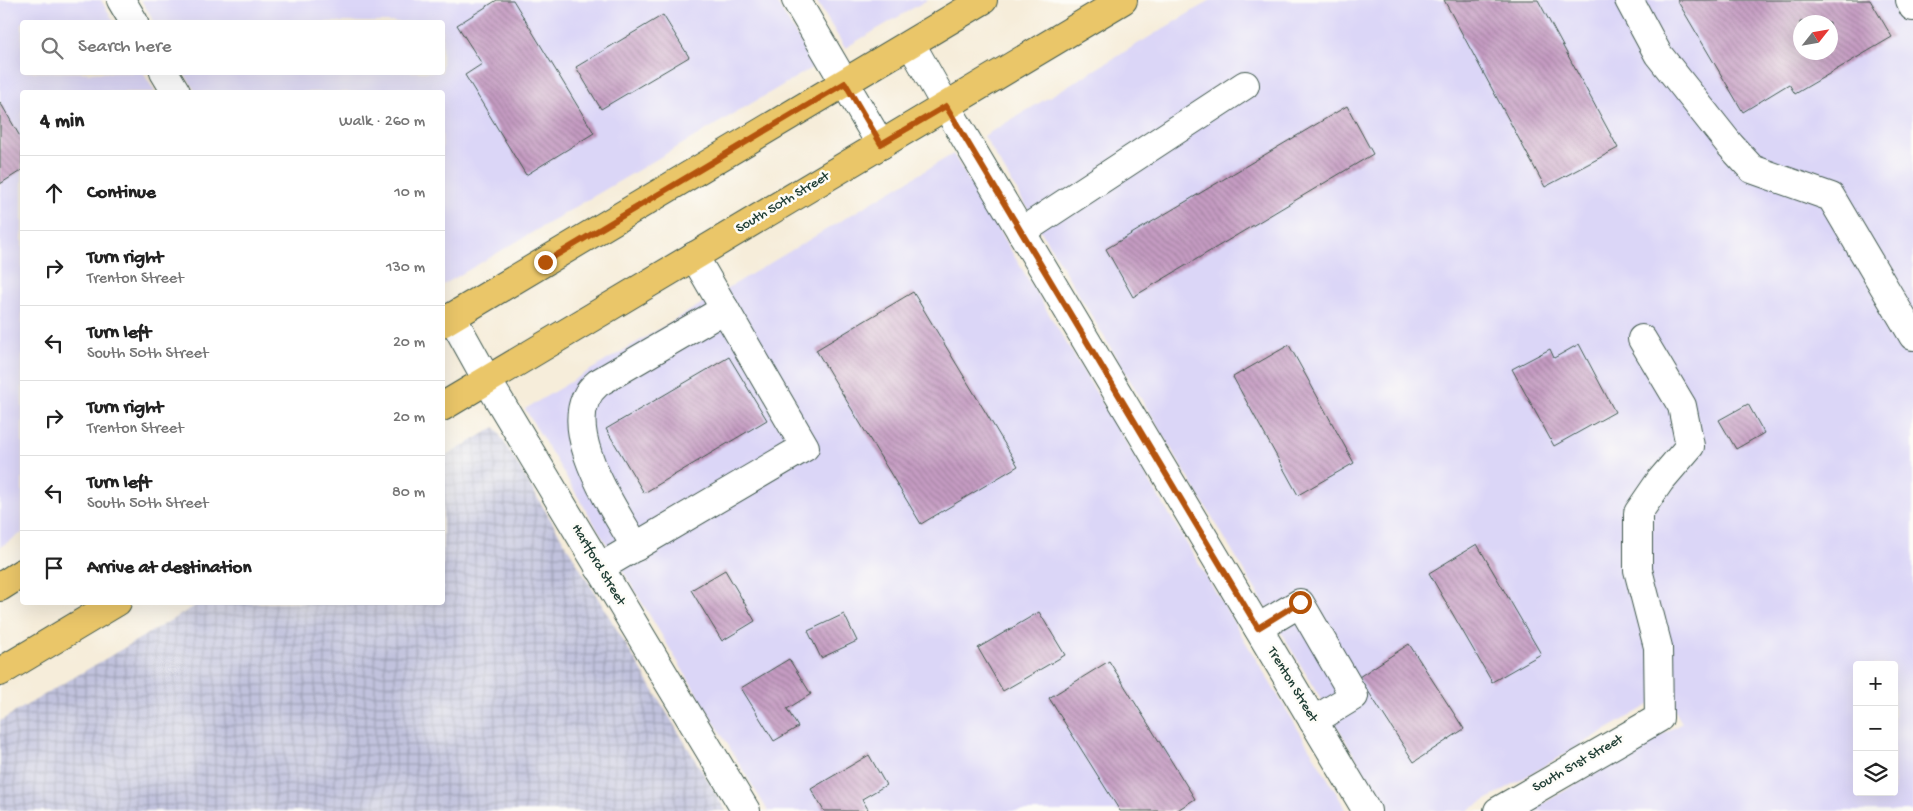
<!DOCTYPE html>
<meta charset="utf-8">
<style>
body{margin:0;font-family:"Gochi Hand",sans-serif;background:#f2f2f2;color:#222}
.controls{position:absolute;right:15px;bottom:15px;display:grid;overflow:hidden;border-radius:5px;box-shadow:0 5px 20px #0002}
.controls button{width:45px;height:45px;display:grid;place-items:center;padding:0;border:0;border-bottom:1px solid #e0e0e0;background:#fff;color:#222;font:25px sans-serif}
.compass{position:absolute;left:1793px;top:15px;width:45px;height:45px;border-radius:50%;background:#fff;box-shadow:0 5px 20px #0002;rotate:59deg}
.stop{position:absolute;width:15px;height:15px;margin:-11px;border:4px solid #b45309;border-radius:50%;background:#fff}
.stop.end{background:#b45309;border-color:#fff;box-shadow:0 1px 5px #0008}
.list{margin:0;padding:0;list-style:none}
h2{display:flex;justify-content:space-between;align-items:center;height:65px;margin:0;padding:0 20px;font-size:21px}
h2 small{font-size:16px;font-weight:400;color:#767676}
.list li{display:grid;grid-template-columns:32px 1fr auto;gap:15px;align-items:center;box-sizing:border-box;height:75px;padding:0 20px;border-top:1px solid #e0e0e0}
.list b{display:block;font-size:19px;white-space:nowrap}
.list p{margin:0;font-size:16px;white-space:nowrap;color:#767676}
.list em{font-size:16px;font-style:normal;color:#767676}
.icon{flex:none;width:28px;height:28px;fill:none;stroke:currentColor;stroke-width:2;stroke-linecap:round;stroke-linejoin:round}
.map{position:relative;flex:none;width:1913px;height:811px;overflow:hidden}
.search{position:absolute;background:#fff;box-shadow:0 5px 20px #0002;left:20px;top:20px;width:425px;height:55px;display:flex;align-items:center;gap:12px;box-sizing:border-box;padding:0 18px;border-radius:5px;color:#767676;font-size:19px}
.panel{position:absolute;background:#fff;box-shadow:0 5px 20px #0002;left:20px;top:90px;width:425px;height:515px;border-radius:5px}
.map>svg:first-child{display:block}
</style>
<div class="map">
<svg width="1913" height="811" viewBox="0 0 1913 811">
<defs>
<pattern id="industrial-grid" width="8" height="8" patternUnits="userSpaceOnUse" patternTransform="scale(1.25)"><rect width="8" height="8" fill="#c1c2dd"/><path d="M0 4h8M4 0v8" fill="none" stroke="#9c9fb4"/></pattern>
<pattern id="building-back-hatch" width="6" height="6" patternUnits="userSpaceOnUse" patternTransform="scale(1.25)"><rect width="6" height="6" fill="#c59bc2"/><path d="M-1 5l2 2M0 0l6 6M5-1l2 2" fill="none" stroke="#9f809e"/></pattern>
</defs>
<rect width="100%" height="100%" fill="#fdfcf7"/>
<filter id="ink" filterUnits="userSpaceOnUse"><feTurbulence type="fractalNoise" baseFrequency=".02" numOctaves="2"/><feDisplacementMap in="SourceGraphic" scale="10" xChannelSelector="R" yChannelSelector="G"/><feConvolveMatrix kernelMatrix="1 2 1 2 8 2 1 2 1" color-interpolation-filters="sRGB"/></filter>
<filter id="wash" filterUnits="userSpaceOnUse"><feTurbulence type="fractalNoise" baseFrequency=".0096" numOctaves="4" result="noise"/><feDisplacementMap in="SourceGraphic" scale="20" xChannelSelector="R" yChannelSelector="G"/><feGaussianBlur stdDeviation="1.12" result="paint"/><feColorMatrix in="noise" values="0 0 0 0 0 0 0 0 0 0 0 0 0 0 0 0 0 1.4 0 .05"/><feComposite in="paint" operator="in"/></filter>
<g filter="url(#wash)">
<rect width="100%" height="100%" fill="#f6edda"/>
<g fill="#dbd6f7" fill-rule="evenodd">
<path d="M0 0H101L114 22H22V72L143 73 155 92H22V533L0 547Z"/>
<path d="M141 0H775L815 66 443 285 442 92H196L184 73 442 72V22H155Z"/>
<path d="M816 0H927L845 48Z"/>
<path d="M1211 0H1913V811H1530L1682 723 1666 695 1467 811H1388L984 136ZM1800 22H1830V52H1800ZM1857 665H1894V792H1857Z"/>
<path d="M953 154 1347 811H768L525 409Z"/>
</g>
<path fill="url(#industrial-grid)" d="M495 427 726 811H0V721L200 603 442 602 443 458Z"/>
<g id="blocks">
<g fill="url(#building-back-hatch)" fill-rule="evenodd">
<path d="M497 0H513L594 133 526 175 465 75 482 64 457 25Z"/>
<path d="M1444 0H1538L1618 148 1545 187Z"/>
<path d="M1677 0H1870L1892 37 1795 94 1789 84 1743 112ZM1800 22H1830V52H1800Z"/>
<path d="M663 15 689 57 601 109 576 67Z"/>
<path d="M0 102 22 140V170L0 184Z"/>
<path d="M1347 106 1373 154 1133 297 1106 249Z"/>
<path d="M913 292 1018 466 921 524 816 350Z"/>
<path d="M1579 344 1615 412 1554 446 1512 369 1550 349 1554 358Z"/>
<path d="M1289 345 1354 463 1298 495 1233 377Z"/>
<path d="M729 357 767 420 644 493 606 429Z"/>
<path d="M1748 404 1764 433 1736 449 1719 420Z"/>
<path d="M1477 544 1541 654 1492 682 1429 573Z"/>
<path d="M725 570 755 621 722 641 691 590Z"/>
<path d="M1039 612 1065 655 1003 691 978 648Z"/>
<path d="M844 614 857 641 821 658 808 631Z"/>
<path d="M1409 644 1464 729 1414 762 1359 677Z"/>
<path d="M789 659 811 694 787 709 798 727 774 741 741 688Z"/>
<path d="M1109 661 1195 799 1176 811H1120L1049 698Z"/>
<path d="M869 755 886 785 862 799 869 811H824L811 789Z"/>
</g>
</g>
</g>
<g filter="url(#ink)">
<use href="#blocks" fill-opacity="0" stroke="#3f574d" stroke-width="1"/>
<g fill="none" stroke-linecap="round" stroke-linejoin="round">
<g stroke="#3f574d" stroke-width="30">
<g id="minor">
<path d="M121 0 134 22"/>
<path d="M796 0 881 145"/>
<path d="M1629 0 1658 54 1730 145 1752 169 1831 197 1913 336"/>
<path d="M1910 0 1913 7"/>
<path d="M911 44 946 106 1367 811"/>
<path d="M164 72 176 92"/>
<path d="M1021 232 1245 85"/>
<path d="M452 317 487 380 746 811"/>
<path d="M636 547C614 509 552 420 598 383L725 309"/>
<path d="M599 568 805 447 694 256"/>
<path d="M1258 628 1300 603 1354 696 1313 721"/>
<path d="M1498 811 1659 718 1658 647 1638 570V513L1660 481 1690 446 1682 406 1642 339"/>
</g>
</g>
<g stroke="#3f574d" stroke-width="30">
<g id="major">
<path d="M442 323 983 0"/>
<path d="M442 407 1123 0"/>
<path d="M0 587 22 573"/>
<path d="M0 672 117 602"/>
</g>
</g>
<use href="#minor" stroke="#fff" stroke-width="28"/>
<use href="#major" stroke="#eac669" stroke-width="28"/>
</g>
</g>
<g fill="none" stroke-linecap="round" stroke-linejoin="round" filter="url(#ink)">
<path stroke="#b45309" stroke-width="6" d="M545 262 845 83 881 144 946 106 1258 628 1300 602"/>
</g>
<g text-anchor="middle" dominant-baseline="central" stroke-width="5" stroke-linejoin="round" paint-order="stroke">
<g font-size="14" fill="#1f3d34" stroke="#fdfcf7">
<text transform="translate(783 203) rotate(-31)">South 50th Street</text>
<text transform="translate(598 565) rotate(59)">Hartford Street</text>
<text transform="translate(1292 685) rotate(59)">Trenton Street</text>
<text transform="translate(1578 764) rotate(-30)">South 51st Street</text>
</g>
</g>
</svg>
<div class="controls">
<button>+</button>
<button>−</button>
<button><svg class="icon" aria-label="layers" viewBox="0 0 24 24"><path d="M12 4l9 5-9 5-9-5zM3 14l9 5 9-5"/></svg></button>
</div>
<svg class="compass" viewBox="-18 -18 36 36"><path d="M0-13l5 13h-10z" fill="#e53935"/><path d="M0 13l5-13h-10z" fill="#767676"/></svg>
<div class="stop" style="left:1300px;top:602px"></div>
<div class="stop end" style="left:545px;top:262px"></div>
<div class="search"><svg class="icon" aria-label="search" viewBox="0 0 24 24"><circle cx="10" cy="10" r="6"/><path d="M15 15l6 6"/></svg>Search here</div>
<section class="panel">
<h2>4 min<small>Walk · 260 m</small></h2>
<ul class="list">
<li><svg class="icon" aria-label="ahead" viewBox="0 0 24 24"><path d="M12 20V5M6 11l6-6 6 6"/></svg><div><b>Continue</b></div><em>10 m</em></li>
<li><svg class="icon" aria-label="right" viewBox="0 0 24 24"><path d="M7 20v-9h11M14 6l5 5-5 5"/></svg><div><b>Turn right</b><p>Trenton Street</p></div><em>130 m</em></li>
<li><svg class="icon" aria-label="left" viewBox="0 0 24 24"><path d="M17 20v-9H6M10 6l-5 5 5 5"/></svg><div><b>Turn left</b><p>South 50th Street</p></div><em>20 m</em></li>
<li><svg class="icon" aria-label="right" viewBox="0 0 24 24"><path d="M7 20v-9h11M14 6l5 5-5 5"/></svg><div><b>Turn right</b><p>Trenton Street</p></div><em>20 m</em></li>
<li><svg class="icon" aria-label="left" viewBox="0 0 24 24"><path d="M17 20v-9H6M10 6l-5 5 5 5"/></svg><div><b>Turn left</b><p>South 50th Street</p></div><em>80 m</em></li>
<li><svg class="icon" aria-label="arrive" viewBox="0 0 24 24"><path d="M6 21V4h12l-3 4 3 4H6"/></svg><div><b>Arrive at destination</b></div></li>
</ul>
</section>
</div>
